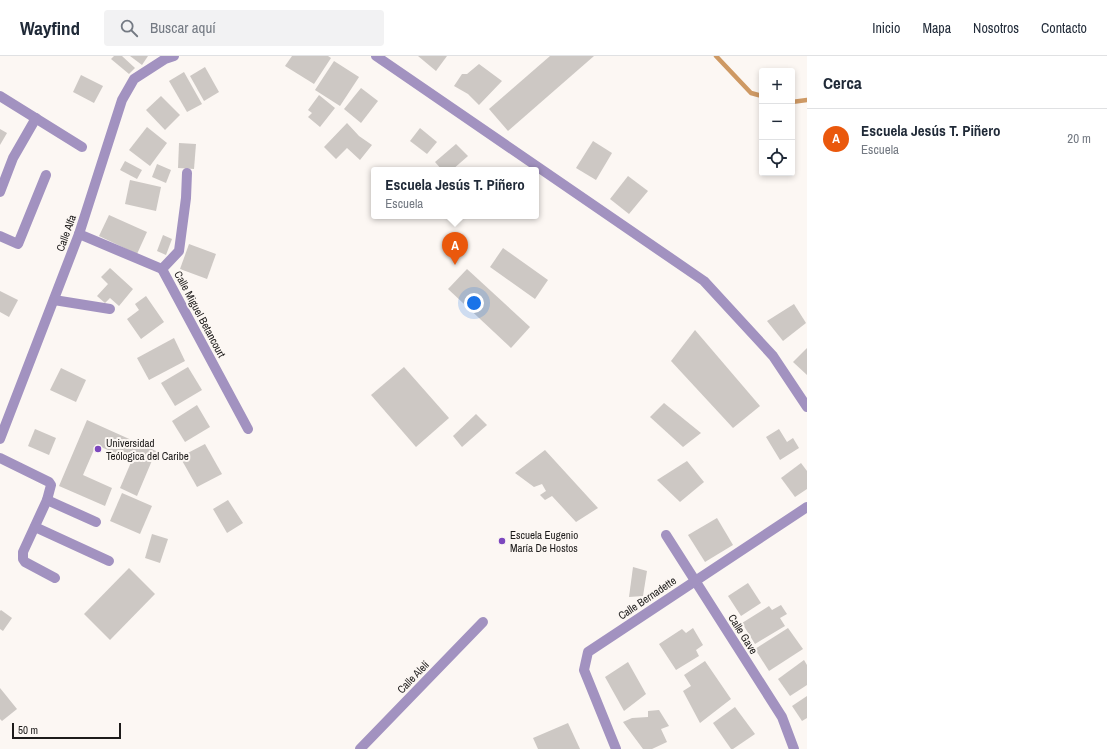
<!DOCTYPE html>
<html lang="es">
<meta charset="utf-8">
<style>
body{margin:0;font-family:"Archivo Narrow",sans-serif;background:#f2f2f3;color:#1f2937}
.controls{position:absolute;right:12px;top:12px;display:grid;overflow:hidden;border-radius:4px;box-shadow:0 2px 6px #0003}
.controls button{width:36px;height:36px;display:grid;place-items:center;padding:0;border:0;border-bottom:1px solid #e0e1e3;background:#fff;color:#1f2937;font:20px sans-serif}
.scale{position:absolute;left:12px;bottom:10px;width:109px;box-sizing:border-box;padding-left:4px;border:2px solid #1d1b1a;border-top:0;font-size:11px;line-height:14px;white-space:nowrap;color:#1d1b1a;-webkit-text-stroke:3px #fcf7f3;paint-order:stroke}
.you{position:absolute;left:474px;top:247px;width:14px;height:14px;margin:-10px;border:3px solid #fff;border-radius:50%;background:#1a73e8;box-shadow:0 0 0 6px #1a73e833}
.badge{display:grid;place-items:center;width:26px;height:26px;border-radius:50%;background:#ea580c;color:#fff;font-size:13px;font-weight:700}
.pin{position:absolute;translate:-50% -33px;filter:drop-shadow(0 1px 2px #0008)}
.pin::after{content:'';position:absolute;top:21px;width:14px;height:12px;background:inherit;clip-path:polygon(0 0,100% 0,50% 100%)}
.popup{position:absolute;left:371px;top:111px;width:168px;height:52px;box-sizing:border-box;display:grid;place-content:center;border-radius:4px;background:#fff;filter:drop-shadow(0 1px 3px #0005);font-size:13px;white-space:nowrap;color:#747a83}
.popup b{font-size:15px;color:#1f2937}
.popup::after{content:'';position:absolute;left:50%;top:100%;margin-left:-8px;border:8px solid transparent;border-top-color:#fff}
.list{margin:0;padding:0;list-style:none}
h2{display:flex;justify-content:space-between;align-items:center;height:52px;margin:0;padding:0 16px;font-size:17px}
h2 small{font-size:13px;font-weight:400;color:#747a83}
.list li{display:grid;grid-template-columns:26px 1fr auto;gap:12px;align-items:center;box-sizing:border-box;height:60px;padding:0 16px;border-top:1px solid #e0e1e3}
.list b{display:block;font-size:15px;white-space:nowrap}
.list p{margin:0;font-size:13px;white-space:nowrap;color:#747a83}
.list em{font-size:13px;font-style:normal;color:#747a83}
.icon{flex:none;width:22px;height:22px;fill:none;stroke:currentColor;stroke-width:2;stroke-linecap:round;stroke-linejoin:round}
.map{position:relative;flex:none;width:807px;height:693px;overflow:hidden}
header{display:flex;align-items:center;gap:24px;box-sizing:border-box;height:56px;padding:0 20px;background:#fff;border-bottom:1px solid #e0e1e3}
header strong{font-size:19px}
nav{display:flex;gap:22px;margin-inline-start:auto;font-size:14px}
.search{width:280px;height:36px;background:#f2f2f3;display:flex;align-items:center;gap:10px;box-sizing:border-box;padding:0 14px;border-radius:4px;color:#747a83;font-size:15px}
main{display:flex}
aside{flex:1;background:#fff}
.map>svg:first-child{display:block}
</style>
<header>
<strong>Wayfind</strong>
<div class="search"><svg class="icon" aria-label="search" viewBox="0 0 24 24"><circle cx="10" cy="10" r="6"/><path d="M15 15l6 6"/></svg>Buscar aquí</div>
<nav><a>Inicio</a><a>Mapa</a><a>Nosotros</a><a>Contacto</a></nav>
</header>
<main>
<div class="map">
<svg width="807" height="693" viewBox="0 0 807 693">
<rect width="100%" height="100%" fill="#fcf7f3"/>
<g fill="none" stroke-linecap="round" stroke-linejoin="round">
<g stroke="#ce9964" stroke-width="4.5">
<path d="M716 0 751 37 762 40"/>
<path d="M792 46 807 44"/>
</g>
</g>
<g fill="#cdc8c4">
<path d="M114 0H122L135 12 129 18 111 3Z"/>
<path d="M130 0H148L142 9Z"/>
<path d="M292 0H328L331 2 314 28 285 10Z"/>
<path d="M418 0H447L436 15Z"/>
<path d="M550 0H594L508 75 489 53Z"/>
<path d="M334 5 359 21 340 50 315 34Z"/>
<path d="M479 8 502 25 479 49 468 38 454 30 462 18H467Z"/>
<path d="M205 11 219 36 204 45 190 20Z"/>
<path d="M184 16 202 48 187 56 169 25Z"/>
<path d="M81 19 103 30 94 47 73 36Z"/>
<path d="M361 32 378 45 361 67 344 53Z"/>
<path d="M319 39 335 52 320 71 308 61 312 57 308 54Z"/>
<path d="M161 40 180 59 165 74 146 54Z"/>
<path d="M347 67 359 80 372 89 360 104 347 92 336 103 324 91Z"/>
<path d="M147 71 167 87 150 110 129 94Z"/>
<path d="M420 72 437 86 427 98 410 85Z"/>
<path d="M0 73 7 77 0 89Z"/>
<path d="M593 85 612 97 596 124 576 112Z"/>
<path d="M179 87 196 88 194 113 178 112Z"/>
<path d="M456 88 468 100 452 114H442L435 106Z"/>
<path d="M125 105 142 114 137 123 120 114Z"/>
<path d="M157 108 171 114 166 127 152 121Z"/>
<path d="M628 120 648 135 629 158 610 143Z"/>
<path d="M130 124 161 131 156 155 125 148Z"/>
<path d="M109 159 147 176 137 198 99 180Z"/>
<path d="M163 179 172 183 166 199 157 195Z"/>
<path d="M189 188 216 198 207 223 180 213Z"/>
<path d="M503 192 548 224 535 243 490 211Z"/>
<path d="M110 212 133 233 119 250 110 242 105 247 97 240 108 228 101 221Z"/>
<path d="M467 213 530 271 511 292 448 233Z"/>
<path d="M0 235 18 244 9 261 0 256Z"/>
<path d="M146 240 164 266 141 283 127 263 139 254 135 248Z"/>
<path d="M794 248 806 267 783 285 767 265Z"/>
<path d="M695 274 760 350 733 372 671 305Z"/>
<path d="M174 282 185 305 149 324 137 302Z"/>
<path d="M807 292V319L793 306Z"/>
<path d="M188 311 202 334 175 350 161 327Z"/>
<path d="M404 311 449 362 416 391 371 339Z"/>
<path d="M61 312 86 324 76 346 50 334Z"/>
<path d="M664 347 701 377 683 391 650 361Z"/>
<path d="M197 349 210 371 185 386 172 365Z"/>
<path d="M476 358 487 369 462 391 453 380Z"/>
<path d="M87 364 156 395 137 440 120 432 132 404 96 389 83 419 112 432 105 450 59 430Z"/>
<path d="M35 373 56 382 49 399 28 390Z"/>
<path d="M779 373 787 386 793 382 799 392 780 404 766 381Z"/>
<path d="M205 388 222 418 197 431 180 401Z"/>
<path d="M545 394 598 452 576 466 552 440 545 444 540 439 546 435 542 428 534 431 515 417Z"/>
<path d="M687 405 704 426 680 446 657 424Z"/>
<path d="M801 407 807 415V433L795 441 781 422Z"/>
<path d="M122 437 152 450 140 478 110 465Z"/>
<path d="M228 444 243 467 227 477 213 453Z"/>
<path d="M717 462 733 489 705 506 688 479Z"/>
<path d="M152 478 168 483 160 507 145 502Z"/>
<path d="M633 511 647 515 643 540 629 541Z"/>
<path d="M129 512 155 538 110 584 84 558Z"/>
<path d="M748 527 761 547 741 560 728 540Z"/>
<path d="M781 549 787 558 780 562 785 570 755 588 742 567 769 550 772 554Z"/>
<path d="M1 554 12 562 3 575 0 573V555Z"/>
<path d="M693 572 703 589 696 594 699 600 676 614 659 588 682 573 686 577Z"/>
<path d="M788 572 803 593 769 615 755 593Z"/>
<path d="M804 604 807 609V629L790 640 778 623Z"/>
<path d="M705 605 731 643 700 667 683 635 691 630 684 619Z"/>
<path d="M628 606 646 638 624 655 605 621Z"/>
<path d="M0 632 17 653 2 665 0 663Z"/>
<path d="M807 640V662L802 665 792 650Z"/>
<path d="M735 651 755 678 733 693H731L713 667Z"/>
<path d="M659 654 669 670 661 673 667 686 652 693H643L623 666 632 662 648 661V655Z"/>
<path d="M568 667 580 693H538L533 682Z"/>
</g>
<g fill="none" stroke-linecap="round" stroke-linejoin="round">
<g stroke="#a292c0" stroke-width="10">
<path d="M376 0 704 225 773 300 807 351"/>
<path d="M0 40 82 91"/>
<path d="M0 136 13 102 36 62"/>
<path d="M79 178 162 213 248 373"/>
<path d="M0 180 18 188 46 119"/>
<path d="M162 213 179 195 186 142 187 117"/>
<path d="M54 244 110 253"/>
<path d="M0 383 79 178 122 44 134 23 165 3 174 0"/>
<path d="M0 402 49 426 51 429 47 444 23 496V503L25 506 55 522"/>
<path d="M47 444 96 466"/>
<path d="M35 471 109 505"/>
<path d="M666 479 782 661 794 693"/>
<path d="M360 693 483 566"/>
<path d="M616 693 584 614 588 596 807 451"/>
</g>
</g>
<g fill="#7c47be" stroke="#fcf7f3" stroke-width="1.5">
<circle cx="98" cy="393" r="4"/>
<circle cx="502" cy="485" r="4"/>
</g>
<g text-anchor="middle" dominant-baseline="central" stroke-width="4" stroke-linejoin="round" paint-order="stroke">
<g font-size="11" fill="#1d1b1a" stroke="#fcf7f3">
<text transform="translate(66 177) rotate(-70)">Calle Alfa</text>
<text transform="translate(200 258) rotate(62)">Calle Miguel Betancourt</text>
<text transform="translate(647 542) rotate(-34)">Calle Bernadette</text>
<text transform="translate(743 578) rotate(58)">Calle Gave</text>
<text transform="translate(413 621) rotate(-46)">Calle Alelí</text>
</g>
<g font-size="11" fill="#1d1b1a" stroke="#fcf7f3" text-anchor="start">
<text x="106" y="387">Universidad<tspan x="106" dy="13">Teólogica del Caribe</tspan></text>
<text x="510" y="479">Escuela Eugenio<tspan x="510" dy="13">María De Hostos</tspan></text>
</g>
</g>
</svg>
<div class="controls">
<button>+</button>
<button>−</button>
<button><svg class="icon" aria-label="locate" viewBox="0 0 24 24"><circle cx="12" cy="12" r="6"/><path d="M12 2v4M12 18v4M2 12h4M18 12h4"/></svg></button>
</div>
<div class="scale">50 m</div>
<div class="you"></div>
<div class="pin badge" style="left:455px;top:209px">A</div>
<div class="popup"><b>Escuela Jesús T. Piñero</b>Escuela</div>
</div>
<aside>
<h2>Cerca<small></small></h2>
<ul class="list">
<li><span class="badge">A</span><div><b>Escuela Jesús T. Piñero</b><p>Escuela</p></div><em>20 m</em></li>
</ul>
</aside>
</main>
